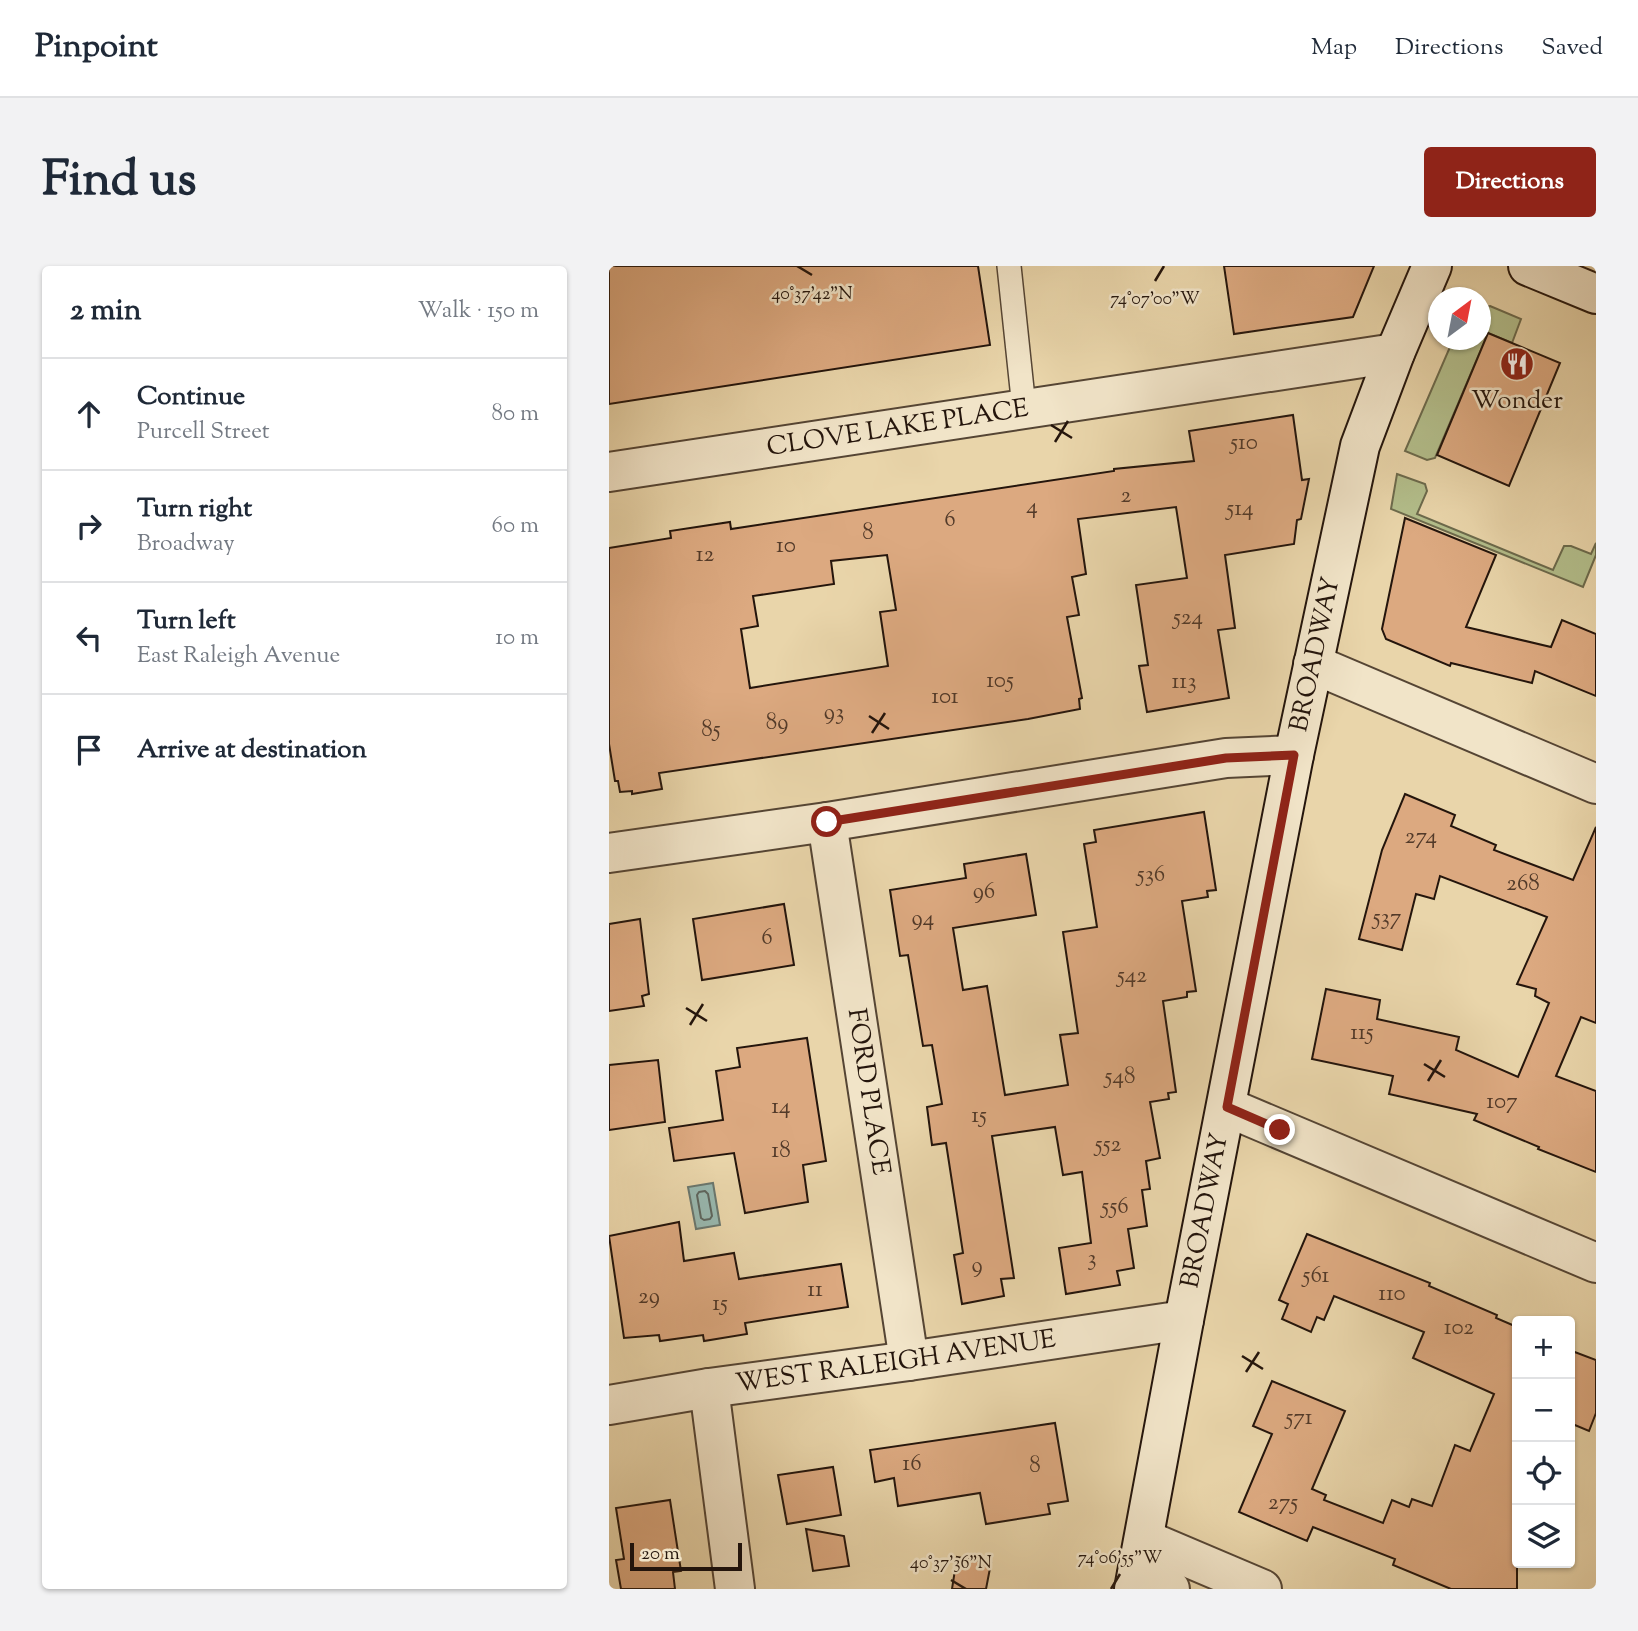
<!DOCTYPE html>
<meta charset="utf-8">
<style>
body{margin:0;font-family:"Sorts Mill Goudy",serif;background:#f2f2f3;color:#1f2937}
.controls{position:absolute;right:21px;bottom:21px;display:grid;overflow:hidden;border-radius:7px;box-shadow:0 2px 5px #0004}
.controls button{width:63px;height:63px;display:grid;place-items:center;padding:0;border:0;border-bottom:2px solid #e0e1e3;background:#fff;color:#1f2937;font:35px sans-serif}
.compass{position:absolute;left:819px;top:21px;width:63px;height:63px;border-radius:50%;background:#fff;box-shadow:0 2px 5px #0004;rotate:32deg}
.scale{position:absolute;left:21px;bottom:18px;width:112px;box-sizing:border-box;padding-left:7px;border:4px solid #24150c;border-top:0;font-size:19px;line-height:24px;white-space:nowrap;color:#24150c;-webkit-text-stroke:5px #f1e4c8;paint-order:stroke}
.stop{position:absolute;width:21px;height:21px;margin:-16px;border:5px solid #8f2418;border-radius:50%;background:#fff}
.stop.end{background:#8f2418;border-color:#fff;box-shadow:0 2px 7px #0008}
.list{margin:0;padding:0;list-style:none}
h2{display:flex;justify-content:space-between;align-items:center;height:91px;margin:0;padding:0 28px;font-size:30px}
h2 small{font-size:23px;font-weight:400;color:#747a83}
.list li{display:grid;grid-template-columns:46px 1fr auto;gap:21px;align-items:center;box-sizing:border-box;height:112px;padding:0 28px;border-top:2px solid #e0e1e3}
.list b{display:block;font-size:26px;white-space:nowrap}
.list p{margin:0;font-size:23px;white-space:nowrap;color:#747a83}
.list em{font-size:23px;font-style:normal;color:#747a83}
.icon{flex:none;width:38px;height:38px;fill:none;stroke:currentColor;stroke-width:2;stroke-linecap:round;stroke-linejoin:round}
.map{position:relative;flex:none;width:987px;height:1323px;overflow:hidden;border-radius:7px}
header{display:flex;align-items:center;gap:42px;box-sizing:border-box;height:98px;padding:0 35px;background:#fff;border-bottom:2px solid #e0e1e3}
header strong{font-size:33px}
nav{display:flex;gap:38px;margin-inline-start:auto;font-size:24px}
.intro{display:flex;align-items:center;justify-content:space-between;box-sizing:border-box;height:168px;padding:0 42px}
h1{margin:0;font-size:49px}
.button{padding:18px 32px;border-radius:7px;background:#8f2418;color:#fff;font-size:24px;font-weight:700}
main{display:flex;gap:42px;padding:0 42px}
aside{flex:1;background:#fff;border-radius:7px;box-shadow:0 2px 5px #0004}
.map>svg:first-child{display:block}
</style>
<header>
<strong>Pinpoint</strong>
<nav><a>Map</a><a>Directions</a><a>Saved</a></nav>
</header>
<div class="intro"><h1>Find us</h1><a class="button">Directions</a></div>
<main>
<aside>
<h2>2 min<small>Walk · 150 m</small></h2>
<ul class="list">
<li><svg class="icon" aria-label="ahead" viewBox="0 0 24 24"><path d="M12 20V5M6 11l6-6 6 6"/></svg><div><b>Continue</b><p>Purcell Street</p></div><em>80 m</em></li>
<li><svg class="icon" aria-label="right" viewBox="0 0 24 24"><path d="M7 20v-9h11M14 6l5 5-5 5"/></svg><div><b>Turn right</b><p>Broadway</p></div><em>60 m</em></li>
<li><svg class="icon" aria-label="left" viewBox="0 0 24 24"><path d="M17 20v-9H6M10 6l-5 5 5 5"/></svg><div><b>Turn left</b><p>East Raleigh Avenue</p></div><em>10 m</em></li>
<li><svg class="icon" aria-label="arrive" viewBox="0 0 24 24"><path d="M6 21V4h12l-3 4 3 4H6"/></svg><div><b>Arrive at destination</b></div></li>
</ul>
</aside>
<div class="map">
<svg width="987" height="1323" viewBox="0 0 987 1323">
<rect width="100%" height="100%" fill="#e9d5aa"/>
<filter id="stains"><feTurbulence type="fractalNoise" baseFrequency=".00286" numOctaves="4"/><feColorMatrix values="0 0 0 0 .2 0 0 0 0 .09 0 0 0 0 .02 0 0 0 .5 -.17"/></filter>
<radialGradient id="worn" r=".72"><stop offset=".6" stop-color="#630" stop-opacity="0"/><stop offset="1" stop-color="#630" stop-opacity=".3"/></radialGradient>
<g fill="#b3be8b" stroke="#6c6a4c" stroke-width="2">
<path d="M881 40 912 53 903 77 879 67 826 192 818 194 796 185 844 74H872V42Z"/>
<path d="M788 208 816 218 818 225 808 248 944 304 955 280H962L982 288 987 277V289L974 321 782 243Z"/>
</g>
<path fill="#98b8af" stroke="#6a776e" stroke-width="2" d="M104 917 111 959 87 963 79 921Z"/>
<g fill="none" stroke-linecap="round" stroke-linejoin="round">
<path stroke="#5e665e" stroke-width="2" d="M96 925 99 928 103 950 101 953 95 954 92 952 88 929 90 926Z"/>
</g>
<g fill="#dca980" stroke="#24150c" stroke-width="2" fill-rule="evenodd">
<path d="M0 0H369L381 79 0 138Z"/>
<path d="M615 0H765L744 51 625 68Z"/>
<path d="M879 67 951 97 900 220 828 189Z"/>
<path d="M684 149 693 214 700 213 692 253 688 254 685 278 616 289 626 362 609 364 620 432 538 446 530 400 539 399 527 319 578 312 567 241 469 253 477 308 463 311 470 349 458 351 473 432 470 433 471 443 419 453 50 507 53 523 23 528V525L11 526 9 515H6L0 478V282L62 272 61 265 121 256 122 263 505 205V203L585 195 580 165ZM278 289 287 344 271 346 279 400 141 422 132 363 149 360 144 330 225 318 222 295Z"/>
<path d="M796 252 887 289 857 361 942 381 953 354 987 368V430L926 405 923 417 842 397 841 400 777 373 773 363Z"/>
<path d="M796 528 846 549 842 560 887 579 885 584 964 614 987 561V757L972 751 947 810 987 825V906L929 883 930 881 865 854 868 848 780 828 784 810 703 793 717 723 771 734 768 753 850 771 847 784 909 811 940 737 926 730 927 723 908 718 938 651 831 610 825 633 807 628 793 684 750 673 773 584Z"/>
<path d="M595 546 607 624 598 625 599 631 573 635 587 725 578 726V731L554 735 567 826 559 827 560 833 541 836 551 892 537 895 541 923 533 924 538 960 519 963 525 1002 508 1005 511 1019 457 1028 450 982 482 977 473 906 454 909 446 861 383 870 405 1012 392 1013 395 1030 353 1038 345 989 354 987 337 877 323 879 318 841 333 838 323 779 314 780 299 689 291 690 281 624 357 612 355 598 417 588 427 649 344 662 354 724 378 720 396 829 459 819 451 769 469 767 454 666 488 661 475 578 487 576 485 564Z"/>
<path d="M175 638 185 699 93 714 84 653Z"/>
<path d="M31 653 40 728 33 730 35 740 0 745V658Z"/>
<path d="M198 772 217 895 194 899 199 936 136 947 125 887 65 895 60 862 114 854 107 805 131 801 128 782Z"/>
<path d="M49 794 56 856 0 864V799Z"/>
<path d="M70 956 75 995 125 987 130 1013 232 998 239 1041 136 1057 138 1068 95 1075 94 1069 51 1075 50 1069 15 1072 0 970Z"/>
<path d="M698 968 821 1017 820 1020 888 1049 887 1052 908 1061V1323H842L784 1299 786 1293 704 1261 698 1275 630 1246 663 1168 644 1160 663 1115 736 1145 703 1223 717 1229 715 1234 774 1257 783 1234 800 1241 803 1233 823 1240 846 1179 861 1185 885 1128 804 1092 815 1066 725 1030 715 1054 708 1051 702 1066 673 1053 679 1038 670 1034Z"/>
<path d="M963 1085 987 1094V1147L980 1165 961 1157V1092Z"/>
<path d="M446 1157 459 1235 439 1238 441 1248 377 1258 371 1227 289 1240 285 1212 266 1216 261 1184Z"/>
<path d="M224 1201 232 1249 178 1258 169 1209Z"/>
<path d="M61 1234 72 1305 64 1306 66 1323H12L7 1294 15 1293 7 1242Z"/>
<path d="M197 1263 235 1270 240 1300 204 1305Z"/>
<path d="M348 1291 382 1297 377 1323H343Z"/>
</g>
<g fill="none" stroke-linecap="round" stroke-linejoin="round">
<g stroke="#554534" stroke-width="26">
<path id="lane" d="M400 0 415 142"/>
</g>
<g stroke="#554534" stroke-width="42">
<g id="street">
<path id="s1" d="M0 206 786 87"/>
<path d="M704 398 987 518"/>
<path id="s2" d="M218 556 300 1095"/>
<path d="M0 587 218 556 617 492 685 489"/>
<path d="M618 841 987 997"/>
<path d="M100 1122 126 1323"/>
<path id="s3" d="M0 1139 100 1122 300 1095 575 1054"/>
<path d="M535 1273 653 1323"/>
<path d="M528 1309 561 1323"/>
</g>
</g>
<g stroke="#24150c" stroke-width="42">
<g id="secondary">
<path d="M919 0 987 28"/>
<path id="s4" d="M525 1323 575 1054 685 489 751 180 786 87 823 0"/>
</g>
</g>
<use href="#lane" stroke="#f1e4c8" stroke-width="23"/>
<use href="#street" stroke="#f1e4c8" stroke-width="38"/>
<use href="#secondary" stroke="#f1e4c8" stroke-width="38"/>
</g>
<g fill="none" stroke-linecap="round" stroke-linejoin="round">
<path stroke="#8f2418" stroke-width="9" d="M218 556 617 492 685 489 618 841 671 864"/>
</g>
<path fill="none" stroke="#24150c" stroke-width="2.5" d="M188 0 203 9M546 15 555 0M442 159 463 172M446 176 459 155M260 450 280 463M263 467 276 447M77 742 98 755M81 759 94 738M815 798 836 811M819 815 832 794M633 1090 654 1103M637 1106 650 1086M342 1314 357 1323M502 1323 511 1308"/>
<defs>
<g id="restaurant-disc" transform="scale(1.75)"><circle r="9.5" fill="#8f2418" stroke="#f1e4c8"/><path d="M-5-6h1v4h1v-4h1v4h1v-4h1v5L-1.5 .5V6h-2V.5L-5-1ZM5-6V6H3V1.5H1.5Q1.5-4 5-6Z" fill="#fff"/></g>
</defs>
<g fill-rule="evenodd">
<use href="#restaurant-disc" x="908" y="98"/>
</g>
<g text-anchor="middle" dominant-baseline="central" stroke-width="5" stroke-linejoin="round" paint-order="stroke">
<g font-size="23" fill="#523a29">
<text x="635" y="177">510</text>
<text x="517" y="230">2</text>
<text x="423" y="241">4</text>
<text x="631" y="243">514</text>
<text x="341" y="254">6</text>
<text x="259" y="267">8</text>
<text x="177" y="280">10</text>
<text x="96" y="289">12</text>
<text x="579" y="352">524</text>
<text x="391" y="415">105</text>
<text x="575" y="416">113</text>
<text x="336" y="431">101</text>
<text x="225" y="447">93</text>
<text x="168" y="457">89</text>
<text x="102" y="464">85</text>
<text x="812" y="571">274</text>
<text x="542" y="609">536</text>
<text x="914" y="618">268</text>
<text x="375" y="626">96</text>
<text x="778" y="652">537</text>
<text x="314" y="653">94</text>
<text x="158" y="672">6</text>
<text x="523" y="710">542</text>
<text x="753" y="767">115</text>
<text x="511" y="811">548</text>
<text x="893" y="836">107</text>
<text x="172" y="841">14</text>
<text x="370" y="850">15</text>
<text x="499" y="879">552</text>
<text x="172" y="885">18</text>
<text x="506" y="941">556</text>
<text x="483" y="993">3</text>
<text x="368" y="1000">9</text>
<text x="707" y="1010">561</text>
<text x="206" y="1024">11</text>
<text x="783" y="1028">110</text>
<text x="40" y="1031">29</text>
<text x="111" y="1038">15</text>
<text x="850" y="1062">102</text>
<text x="690" y="1152">571</text>
<text x="303" y="1198">16</text>
<text x="426" y="1200">8</text>
<text x="674" y="1237">275</text>
</g>
<g font-size="26" fill="#24150c" stroke="#f1e4c8">
<text x="908" y="135">Wonder</text>
</g>
<g font-size="26" fill="#24150c" stroke="#f1e4c8">
<text stroke="none"><textPath href="#s1" startOffset="292">CLOVE LAKE PLACE</textPath></text>
<text stroke="none"><textPath href="#s4" startOffset="952">BROADWAY</textPath></text>
<text stroke="none"><textPath href="#s2" startOffset="273">FORD PLACE</textPath></text>
<text stroke="none"><textPath href="#s4" startOffset="385">BROADWAY</textPath></text>
<text stroke="none"><textPath href="#s3" startOffset="290">WEST RALEIGH AVENUE</textPath></text>
</g>
</g>
<g font-size="18" text-anchor="middle" fill="#24150c" stroke="#f1e4c8" stroke-width="5" stroke-linejoin="round" paint-order="stroke">
<text x="203" y="33">40°37'42"N</text>
<text x="546" y="38">74°07'00"W</text>
<text x="511" y="1297">74°06'55"W</text>
<text x="342" y="1302">40°37'36"N</text>
</g>
<rect width="100%" height="100%" filter="url(#stains)"/>
<rect width="100%" height="100%" fill="url(#worn)"/>
</svg>
<div class="controls">
<button>+</button>
<button>−</button>
<button><svg class="icon" aria-label="locate" viewBox="0 0 24 24"><circle cx="12" cy="12" r="6"/><path d="M12 2v4M12 18v4M2 12h4M18 12h4"/></svg></button>
<button><svg class="icon" aria-label="layers" viewBox="0 0 24 24"><path d="M12 4l9 5-9 5-9-5zM3 14l9 5 9-5"/></svg></button>
</div>
<svg class="compass" viewBox="-18 -18 36 36"><path d="M0-13l5 13h-10z" fill="#e53935"/><path d="M0 13l5-13h-10z" fill="#747a83"/></svg>
<div class="scale">20 m</div>
<div class="stop" style="left:218px;top:556px"></div>
<div class="stop end" style="left:671px;top:864px"></div>
</div>
</main>
